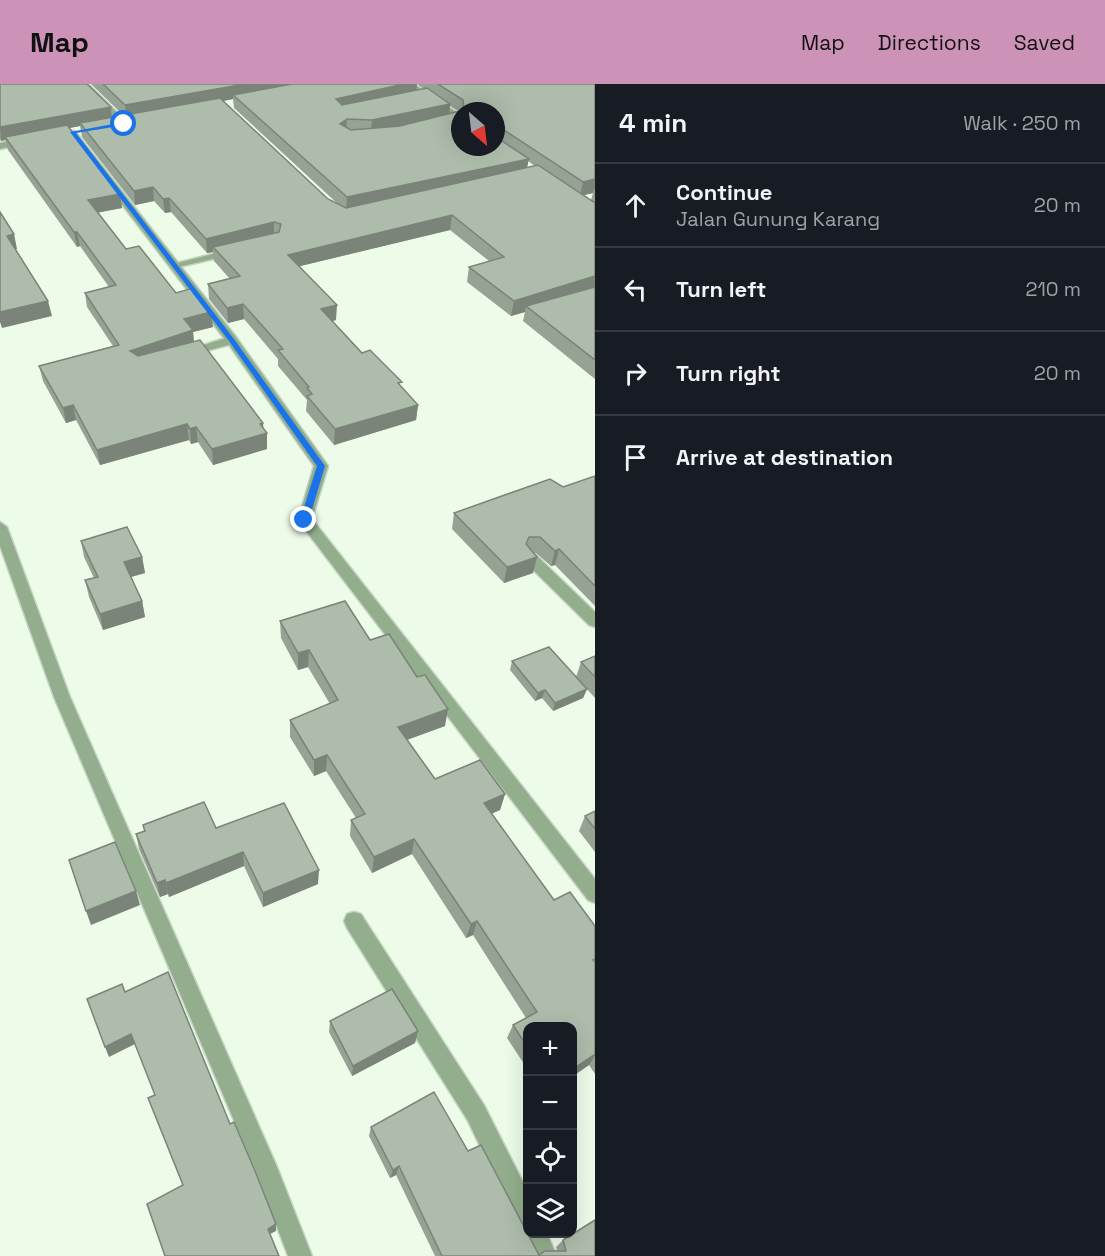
<!DOCTYPE html>
<meta charset="utf-8">
<style>
body{margin:0;font-family:"Space Grotesk",sans-serif;background:#20242c;color:#f1f3f6}
.controls{position:absolute;right:18px;bottom:18px;display:grid;overflow:hidden;border-radius:12px;box-shadow:0 6px 24px #0002}
.controls button{width:54px;height:54px;display:grid;place-items:center;padding:0;border:0;border-bottom:2px solid #363941;background:#171b24;color:#f1f3f6;font:30px sans-serif}
.compass{position:absolute;left:451px;top:18px;width:54px;height:54px;border-radius:50%;background:#171b24;box-shadow:0 6px 24px #0002;rotate:152deg}
.stop{position:absolute;width:18px;height:18px;margin:-14px;border:4px solid #1a73e8;border-radius:50%;background:#fff}
.stop.end{background:#1a73e8;border-color:#fff;box-shadow:0 2px 6px #0008}
.list{margin:0;padding:0;list-style:none}
h2{display:flex;justify-content:space-between;align-items:center;height:78px;margin:0;padding:0 24px;font-size:26px}
h2 small{font-size:20px;font-weight:400;color:#9ea1a6}
.list li{display:grid;grid-template-columns:39px 1fr auto;gap:18px;align-items:center;box-sizing:border-box;height:84px;padding:0 24px;border-top:2px solid #363941}
.list b{display:block;font-size:22px;white-space:nowrap}
.list p{margin:0;font-size:20px;white-space:nowrap;color:#9ea1a6}
.list em{font-size:20px;font-style:normal;color:#9ea1a6}
.icon{flex:none;width:33px;height:33px;fill:none;stroke:currentColor;stroke-width:2;stroke-linecap:round;stroke-linejoin:round}
.map{position:relative;flex:none;width:595px;height:1172px;overflow:hidden}
header{display:flex;align-items:center;gap:36px;box-sizing:border-box;height:84px;padding:0 30px;background:#cd92b7;color:#111}
header strong{font-size:28px}
nav{display:flex;gap:33px;margin-inline-start:auto;font-size:21px}
main{display:flex}
aside{flex:1;background:#171b24}
.map>svg:first-child{display:block}
</style>
<header>
<strong>Map</strong>
<nav><a>Map</a><a>Directions</a><a>Saved</a></nav>
</header>
<main>
<div class="map">
<svg width="595" height="1172" viewBox="0 0 595 1172">
<rect width="100%" height="100%" fill="#edfbe9"/>
<g fill="none" stroke-linecap="round" stroke-linejoin="round">
<g stroke="#c8d5c5" stroke-width="3">
<g id="service">
<path d="M236 164 241 167 240 169 174 184 169 181Z"/>
<path d="M232 252 236 253V259L184 273 178 269Z"/>
</g>
</g>
<g stroke="#c8d5c5" stroke-width="3">
<g id="minor">
<path d="M79 0H88L127 38V42H121Z"/>
<path d="M69 47H75L236 253 326 379 328 382 312 435 595 795V819L588 816 300 439 298 436 314 382 227 258 69 51Z"/>
<path d="M26 54 29 55V59L0 65V59Z"/>
<path d="M0 438 7 443 70 613 277 1083 312 1172H288L258 1093 54 613 0 462Z"/>
<path d="M531 470 536 471 595 528V543L589 541 526 479 524 475 526 471Z"/>
<path d="M354 828 361 830 484 1021 528 1108V1150H547L557 1172H532L522 1150 524 1145 519 1144 468 1037 347 844 344 837 347 830Z"/>
</g>
</g>
<g stroke="#c8d5c5" stroke-width="3">
<path id="tertiary" d="M405 0H414L460 31V38Z"/>
</g>
<use href="#service" fill="#92ae8c" fill-rule="evenodd"/>
<use href="#minor" fill="#92ae8c" fill-rule="evenodd"/>
<use href="#tertiary" fill="#92ae8c" fill-rule="evenodd"/>
</g>
<g fill="#96a293" fill-rule="evenodd">
<path d="M0 0 112 33 123 31 91 0H417L416 6 424 5 417 0H595V295L523 237 525 228 511 232 467 198 469 183 489 177 450 146 300 182 336 236 332 237 362 269 401 303 418 321 416 336 334 361 306 327 307 316 278 282V275L244 235 228 239 209 215 208 200 230 195 214 177 213 168 207 169 171 128 165 129 154 117 135 121 82 53 80 42 69 44 120 110 122 124 98 128 126 165 176 209 213 243 193 248 194 257 263 339V345L267 349V365L213 381 198 358 191 360 189 356 100 381 76 336 66 339 43 297 39 282 113 262 87 223 85 209 109 203 80 162 77 163 8 66 5 56 1 57 0 55ZM233 15 234 24 339 121 328 115 223 17ZM450 22 458 27 449 29ZM528 77 535 82 527 84ZM593 109 591 116 584 111Z"/>
<path d="M595 392V522L555 481 551 482 536 469H533V489L504 499 452 445 454 429 563 403Z"/>
<path d="M81 457 142 473 145 489 131 493 142 517 145 533 103 546 89 513 85 496 94 494 84 473Z"/>
<path d="M280 537 370 556 445 642 407 656 435 695 505 710 500 726 491 730 554 816 595 842V990L589 981 573 992V942H528V986L507 954 513 941 526 934 473 851 466 854 412 770 372 789 350 752 351 736 356 734 326 687 314 692 290 653V636L330 620 308 583 298 586 281 554Z"/>
<path d="M595 572V614L576 593 581 578Z"/>
<path d="M512 577 587 605 583 614 553 627 542 614 535 617 510 586Z"/>
<path d="M595 727V768L579 747 585 732Z"/>
<path d="M143 741 216 744 318 800 263 823 244 782 169 813 168 810 160 813 139 765 136 750 144 747Z"/>
<path d="M330 937 418 947 415 959 352 992 329 948Z"/>
<path d="M371 1043 468 1067 539 1171 557 1167 556 1163 563 1156 595 1172H435L396 1091 390 1094 369 1052Z"/>
</g>
<g fill="#7a8478">
<path d="M245 0H316L233 11V15L127 35 125 21Z"/>
<path d="M403 0H417L416 10 335 28 336 15Z"/>
<path d="M450 20 449 33 371 50 372 36Z"/>
<path d="M111 23 112 37 80 39V42L7 56 5 53V56L1 57 0 43Z"/>
<path d="M347 35 346 49 340 40Z"/>
<path d="M529 75 526 88 346 128 347 113Z"/>
<path d="M595 95V106L594 105 593 109 580 112 583 98Z"/>
<path d="M153 103 154 117 135 121 134 107Z"/>
<path d="M120 110 122 124 91 130 88 116Z"/>
<path d="M169 114 171 128 165 129 163 115Z"/>
<path d="M452 131 450 146 288 185V171Z"/>
<path d="M274 138V153L213 163V168L207 169 206 155Z"/>
<path d="M74 148H77L80 162 77 163Z"/>
<path d="M14 150 17 165 10 166 7 152Z"/>
<path d="M595 192V206L526 222 525 228 511 232 514 217Z"/>
<path d="M48 217 52 232 2 244 0 238V228Z"/>
<path d="M243 220 244 235 228 239 227 224Z"/>
<path d="M337 221 336 236 321 240V225Z"/>
<path d="M211 228 213 243 193 248 194 261 132 282 130 267 184 235Z"/>
<path d="M73 321 76 336 66 339 63 324Z"/>
<path d="M418 321 416 336 334 361 335 345Z"/>
<path d="M263 339 264 350 267 349V365L213 381 212 365Z"/>
<path d="M187 340 189 356 100 381 97 366Z"/>
<path d="M196 343 198 358 191 360 190 345Z"/>
<path d="M559 465 555 481 551 482 555 467Z"/>
<path d="M142 473 145 489 127 494 124 478Z"/>
<path d="M537 473 533 489 504 499 507 483Z"/>
<path d="M142 517 145 533 103 546 100 530Z"/>
<path d="M309 566 308 583 298 586V569Z"/>
<path d="M587 605 583 614 553 627 555 619Z"/>
<path d="M545 606 542 614 535 617 538 609Z"/>
<path d="M448 625 445 642 395 660 398 643Z"/>
<path d="M327 671 326 687 314 692V676Z"/>
<path d="M505 710 500 726 479 735 484 719Z"/>
<path d="M414 755 412 770 372 789 374 773Z"/>
<path d="M243 768 244 782 169 813 166 799Z"/>
<path d="M319 786 318 800 263 823V809Z"/>
<path d="M165 796 168 810 160 813 157 799Z"/>
<path d="M136 807 140 821 91 841 86 827Z"/>
<path d="M477 837 473 851 466 854 471 840Z"/>
<path d="M418 947 415 959 352 992 353 982Z"/>
<path d="M131 950 135 960 109 973 105 963Z"/>
<path d="M595 970V972L589 981 573 992V985Z"/>
<path d="M399 1082 396 1091 390 1094 393 1086Z"/>
<path d="M276 1140V1147L268 1151V1145Z"/>
</g>
<g fill="#aebcab" stroke="#7a8478" stroke-width="1.5">
<path d="M0 0H87L111 23 0 43Z"/>
<path d="M103 0H245L125 21Z"/>
<path d="M292 0H404L336 15 342 21 427 4 450 20 372 36 347 35 340 40 351 46 400 42 464 26 463 16 438 0H595V95L583 98 498 42 496 46V27H460V63H496V53L529 75 347 113 233 11Z"/>
<path d="M220 14 328 115 346 124 538 81 595 119V192L514 217 469 183 504 173 452 131 288 171 337 221 321 225 362 269 370 266 402 298 398 299 418 321 335 345 307 312 312 310 307 304 309 303 278 266 283 265 243 220 227 224 208 200 240 192 213 163 279 148 281 140 274 138 206 155 169 114 163 115 153 103 134 107 80 39Z"/>
<path d="M67 41 120 110 88 116 126 165 139 162 176 209 193 204 211 228 184 235 193 246 130 267 138 272 200 256 263 339 260 340 267 349 212 365 196 343 190 345 187 340 97 366 73 321 63 324 39 282 119 261 85 209 116 201 77 148H74L5 53Z"/>
<path d="M0 128 14 150 7 152 48 217 0 228Z"/>
<path d="M595 203V276L526 222Z"/>
<path d="M595 392V502L559 465 555 467 540 453H529L526 460 537 473 507 483 454 429 550 395 563 403Z"/>
<path d="M127 443 142 473 124 478 142 517 100 530 85 496 98 493 81 457Z"/>
<path d="M345 517 370 556 389 550 417 593 425 591 448 625 398 643 435 695 480 676 505 710 484 719 554 816 570 808 595 842V875L593 876 595 878V970L573 985V942H528V964L513 941 537 928 477 837 471 840 414 755 374 773 351 736 365 730 327 671 314 676 290 636 338 616 309 566 298 569 280 537Z"/>
<path d="M549 563 587 605 555 619 545 606 538 609 512 577Z"/>
<path d="M595 572V593L581 578Z"/>
<path d="M204 718 216 744 284 719 319 786 263 809 243 768 166 799 165 796 157 799 136 750 145 747 143 741Z"/>
<path d="M595 727V745L585 732Z"/>
<path d="M115 758 136 807 86 827 69 776Z"/>
<path d="M168 888 230 1040 234 1038 255 1087 276 1140 268 1145 279 1172H165L147 1120 183 1101 148 1014 155 1011 131 950 105 963 87 915 122 900 125 908Z"/>
<path d="M392 905 418 947 353 982 330 937Z"/>
<path d="M434 1008 468 1067 481 1061 539 1171 545 1167H566L563 1156 595 1136V1172H442L399 1082 393 1086 371 1043Z"/>
</g>
<path fill="#1a73e8" d="M124 38 126 41 76 49 234 255 325 382 308 439 300 436 317 382 229 257 70 48Z"/>
</svg>
<div class="controls">
<button>+</button>
<button>−</button>
<button><svg class="icon" aria-label="locate" viewBox="0 0 24 24"><circle cx="12" cy="12" r="6"/><path d="M12 2v4M12 18v4M2 12h4M18 12h4"/></svg></button>
<button><svg class="icon" aria-label="layers" viewBox="0 0 24 24"><path d="M12 4l9 5-9 5-9-5zM3 14l9 5 9-5"/></svg></button>
</div>
<svg class="compass" viewBox="-18 -18 36 36"><path d="M0-13l5 13h-10z" fill="#e53935"/><path d="M0 13l5-13h-10z" fill="#9ea1a6"/></svg>
<div class="stop" style="left:124px;top:40px"></div>
<div class="stop end" style="left:304px;top:436px"></div>
</div>
<aside>
<h2>4 min<small>Walk · 250 m</small></h2>
<ul class="list">
<li><svg class="icon" aria-label="ahead" viewBox="0 0 24 24"><path d="M12 20V5M6 11l6-6 6 6"/></svg><div><b>Continue</b><p>Jalan Gunung Karang</p></div><em>20 m</em></li>
<li><svg class="icon" aria-label="left" viewBox="0 0 24 24"><path d="M17 20v-9H6M10 6l-5 5 5 5"/></svg><div><b>Turn left</b></div><em>210 m</em></li>
<li><svg class="icon" aria-label="right" viewBox="0 0 24 24"><path d="M7 20v-9h11M14 6l5 5-5 5"/></svg><div><b>Turn right</b></div><em>20 m</em></li>
<li><svg class="icon" aria-label="arrive" viewBox="0 0 24 24"><path d="M6 21V4h12l-3 4 3 4H6"/></svg><div><b>Arrive at destination</b></div></li>
</ul>
</aside>
</main>
